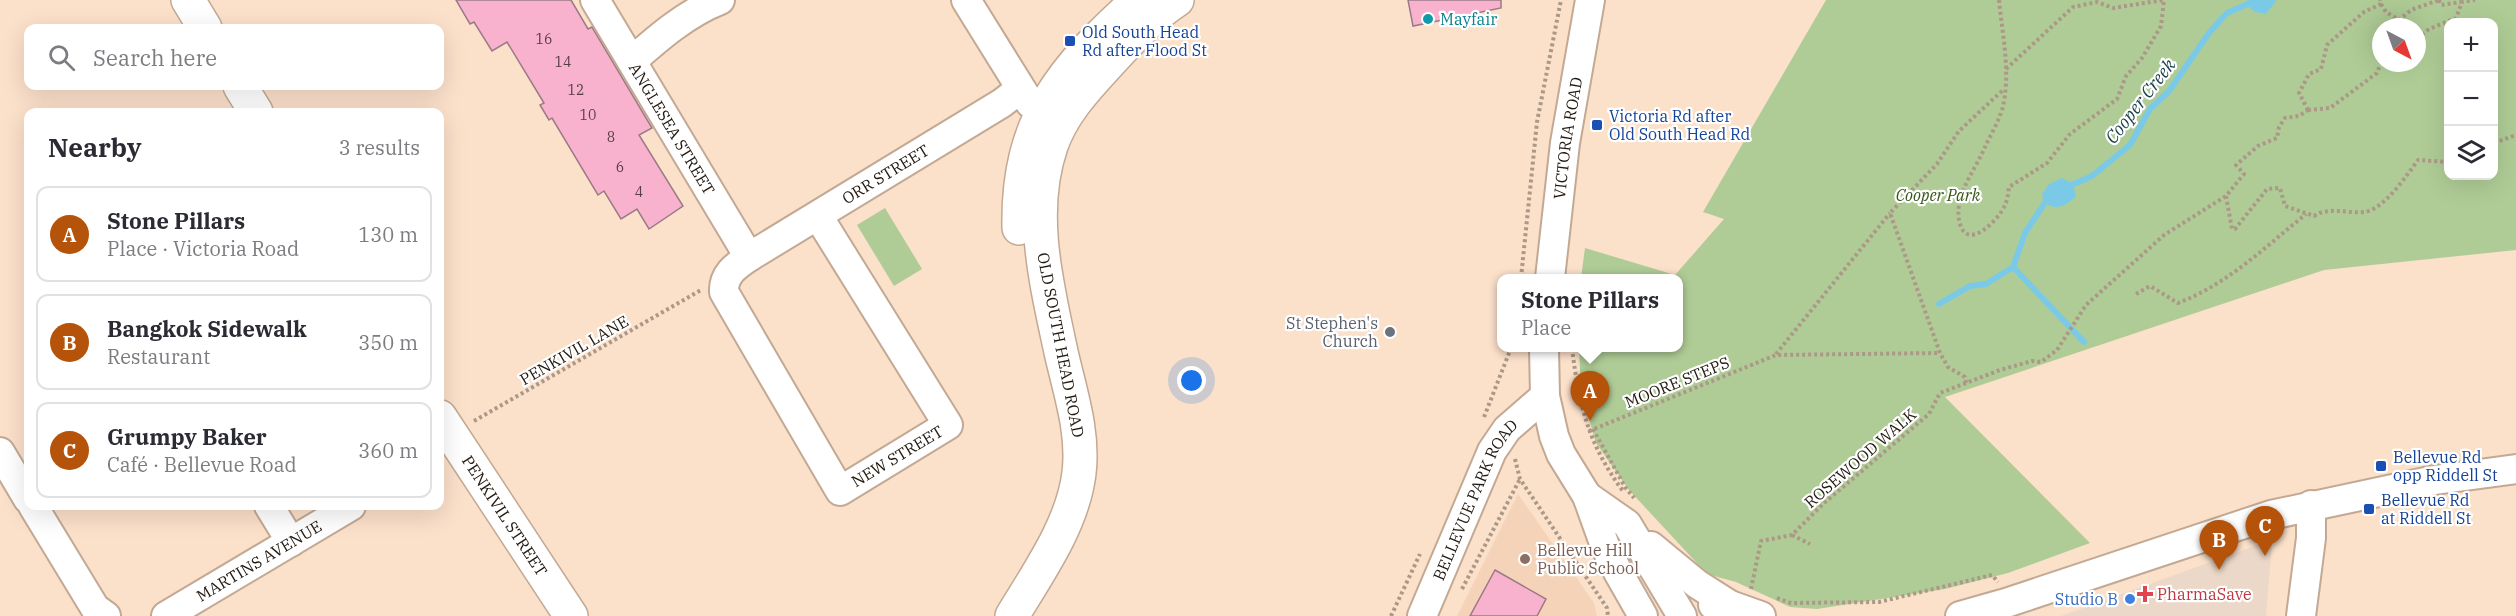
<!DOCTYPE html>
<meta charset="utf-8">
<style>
body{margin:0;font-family:"IBM Plex Serif",serif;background:#f2f2f3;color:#2b2b33}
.controls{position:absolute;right:18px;top:18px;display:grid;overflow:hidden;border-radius:12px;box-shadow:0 6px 24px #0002}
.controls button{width:54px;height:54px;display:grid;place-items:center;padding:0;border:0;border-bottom:2px solid #e1e1e2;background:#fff;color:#2b2b33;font:30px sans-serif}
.compass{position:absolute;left:2372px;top:18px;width:54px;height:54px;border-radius:50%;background:#fff;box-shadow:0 6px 24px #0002;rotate:139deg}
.you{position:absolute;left:1192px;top:381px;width:21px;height:21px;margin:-15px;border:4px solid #fff;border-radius:50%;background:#1a73e8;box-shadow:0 0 0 9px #1a73e833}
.badge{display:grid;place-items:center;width:39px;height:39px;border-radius:50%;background:#b45309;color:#fff;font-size:20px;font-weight:700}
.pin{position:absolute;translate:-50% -50px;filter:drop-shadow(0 2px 3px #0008)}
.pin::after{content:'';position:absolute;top:32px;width:21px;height:18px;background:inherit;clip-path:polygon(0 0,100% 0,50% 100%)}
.popup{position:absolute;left:1497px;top:274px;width:186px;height:78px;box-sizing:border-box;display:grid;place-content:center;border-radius:12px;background:#fff;filter:drop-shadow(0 2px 4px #0005);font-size:20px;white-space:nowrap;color:#7c7c81}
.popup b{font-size:22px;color:#2b2b33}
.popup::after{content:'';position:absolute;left:50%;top:100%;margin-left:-12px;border:12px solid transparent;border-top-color:#fff}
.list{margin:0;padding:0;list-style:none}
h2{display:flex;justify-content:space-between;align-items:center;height:78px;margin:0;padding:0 24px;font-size:26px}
h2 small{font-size:20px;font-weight:400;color:#7c7c81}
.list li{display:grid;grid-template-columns:39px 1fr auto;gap:18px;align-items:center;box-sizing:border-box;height:96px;margin:0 12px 12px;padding:0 12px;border:2px solid #e1e1e2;border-radius:12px}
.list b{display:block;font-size:22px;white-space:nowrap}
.list p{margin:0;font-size:20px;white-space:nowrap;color:#7c7c81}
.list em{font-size:20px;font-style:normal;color:#7c7c81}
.icon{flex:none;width:33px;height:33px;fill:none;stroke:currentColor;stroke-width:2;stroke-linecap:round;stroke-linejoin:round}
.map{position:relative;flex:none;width:2516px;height:616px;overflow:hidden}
.search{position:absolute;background:#fff;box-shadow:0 6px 24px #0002;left:24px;top:24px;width:420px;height:66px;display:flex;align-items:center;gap:15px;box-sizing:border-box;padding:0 21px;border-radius:12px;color:#7c7c81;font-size:22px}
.panel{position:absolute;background:#fff;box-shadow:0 6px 24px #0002;left:24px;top:108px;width:420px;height:402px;border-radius:12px}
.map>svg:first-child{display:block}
</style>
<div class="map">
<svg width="2516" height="616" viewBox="0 0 2516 616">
<rect width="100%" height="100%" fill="#fbe0ca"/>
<path fill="#ecd8c9" d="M2269 541 2272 544 2266 616H2061Z"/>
<path fill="#f4d3b8" d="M1518 494 1594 603 1597 616H1457Z"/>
<g fill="#afcc96" fill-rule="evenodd">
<path d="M1826 0H2516V250L2324 270 1945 397 2090 543 2008 573 1945 589 1817 609 1790 607 1736 582 1707 574 1629 490 1596 443 1581 391 1579 348H1678V278H1581L1585 248 1675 275 1724 219 1703 212ZM2448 22H2494V176H2448ZM2381 27H2417V63H2381Z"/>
<path d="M885 208 922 269 894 286 857 225Z"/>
</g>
<g fill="#7acae7">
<path d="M2247 0H2276V1L2266 14 2255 12 2247 5Z"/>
<path d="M2062 178 2073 184 2076 197C2064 206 2058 211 2044 203L2042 194 2049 184Z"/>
</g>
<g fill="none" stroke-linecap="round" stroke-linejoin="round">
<g stroke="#7acae7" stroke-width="6">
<path d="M2067 187 2092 176 2130 145 2150 109 2169 91 2209 33 2227 13 2257 0"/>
<path d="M2013 267 2084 342"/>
<path d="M1939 304 1970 286 1986 284 2013 267 2025 233 2048 198"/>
</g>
</g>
<g fill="#f9b2ce" stroke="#9a7a86" stroke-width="1.5">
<path d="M456 0H571L588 29 592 27 652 128 639 135 683 206 649 229 637 209 621 219 604 191 598 195 552 118 549 120 540 105 544 103 507 42 492 51 474 22 470 24Z"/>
<path d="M1408 0H1501V8L1413 26Z"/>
<path d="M1495 570 1546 599 1537 616H1470Z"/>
</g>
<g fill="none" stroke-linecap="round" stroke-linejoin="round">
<g stroke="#c3a994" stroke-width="32">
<g id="minor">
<path id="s1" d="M595 0 749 257"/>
<path d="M966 0 1030 103"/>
<path d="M632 61C659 37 687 13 720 0"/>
<path id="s2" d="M818 216 948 425 840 491 724 292C723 274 736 266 749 257L1002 103 1020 89"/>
<path id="s3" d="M1550 278 1565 143 1590 0"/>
<path d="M1544 348 1545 396 1554 436 1561 454 1587 496 1605 546 1618 572 1643 616"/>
<path d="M0 452 28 499"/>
<path d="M1587 496 1627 524 1682 616"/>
<path d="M33 506 95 608 106 616"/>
<path d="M269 506 291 542"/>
<path d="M1651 546 1697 584 1730 605"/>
<path d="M1713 605H1730L1761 616"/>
<path id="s4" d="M166 616 351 506"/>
<path id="s5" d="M1422 616 1492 451 1507 429 1545 396"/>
<path d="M1960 616 2006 603 2271 515 2435 480 2516 469"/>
<path d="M2301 616 2311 538V505"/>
</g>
</g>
<g stroke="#c3a994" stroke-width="36">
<g id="major">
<path d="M188 0 205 28"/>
<path d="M240 86 256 112"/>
<path d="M1019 228C1017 120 1062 69 1138 0"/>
<path id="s6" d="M440 417 571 616"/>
<path d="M1012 616C1038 573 1073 524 1079 473 1084 432 1070 392 1061 352 1047 286 1028 213 1051 146 1062 113 1087 87 1110 62 1131 39 1151 17 1177 0"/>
</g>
</g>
<g stroke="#ac9887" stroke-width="4" stroke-dasharray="3 3" stroke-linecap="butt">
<path d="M1999 0C2002 32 2010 68 2004 101 2002 116 1991 134 1985 147 1975 171 1952 197 1960 224 1968 252 2000 218 2005 205 2008 199 2008 193 2009 187L2047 163 2070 134 2117 99 2126 76 2142 58 2161 26 2164 0"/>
<path d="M2439 0 2441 5 2461 2"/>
<path d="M2381 4 2386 12 2399 20 2411 10 2439 0"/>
<path d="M2417 38 2429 29 2456 18 2462 2 2475 0"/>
<path d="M2006 69 2073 7 2097 2 2113 8 2164 0"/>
<path d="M2308 110 2299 93 2309 74 2321 69 2327 45 2364 12 2381 4 2380 0"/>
<path d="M2308 110 2330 108 2377 73 2381 62"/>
<path d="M2494 143 2516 135"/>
<path d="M2226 196 2232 229H2235L2267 189 2280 188 2285 206 2314 216C2329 206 2347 214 2364 212 2384 210 2406 176 2418 160L2448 162"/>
<path d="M1521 278 1537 122 1561 0"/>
<path d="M2136 294 2150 286 2178 303C2228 284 2265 247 2306 214"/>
<path d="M1572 348C1579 405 1588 444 1623 491"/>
<path d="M1776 354 1890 213"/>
<path d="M1966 383 1965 377 1948 367 1940 353 1890 213 1937 164 1959 131 2004 89"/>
<path d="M1484 417 1511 348"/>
<path d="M474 421 701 290"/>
<path d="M1593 429 1625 487 1634 498"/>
<path d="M1589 431 1776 355 1940 353"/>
<path d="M1515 459 1520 479 1607 608 1608 616"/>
<path d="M1792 535 1810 544"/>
<path d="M1462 589 1520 479"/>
<path d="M1751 589 1761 541 1792 535 1823 504 1929 414 1940 393 2000 370 2032 361 2041 362 2057 350 2086 305 2164 235 2226 196 2244 174 2236 165 2258 146 2277 138 2279 127 2285 118 2299 116 2308 110"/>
<path d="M1777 598 1791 603 1879 602 1992 575 1998 582"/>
<path d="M1391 616 1420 554"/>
</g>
<use href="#minor" stroke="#fff" stroke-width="28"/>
<use href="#major" stroke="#fff" stroke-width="33"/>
</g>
<circle fill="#0f9aa8" stroke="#fff" stroke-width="2" cx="1428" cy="19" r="6"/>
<g fill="#1a4fb4" stroke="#fff" stroke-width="2">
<rect x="1064" y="35" width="12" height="12" rx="3"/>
<rect x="1591" y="119" width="12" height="12" rx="3"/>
<rect x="2375" y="460" width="12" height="12" rx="3"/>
<rect x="2363" y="503" width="12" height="12" rx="3"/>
</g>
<circle fill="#6b7280" stroke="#fff" stroke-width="2" cx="1390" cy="332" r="6"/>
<circle fill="#8d6e63" stroke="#fff" stroke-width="2" cx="1525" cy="559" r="6"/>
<path fill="#e0444e" stroke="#fff" stroke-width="2" d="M2142 585h6v6h6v6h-6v6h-6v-6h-6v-6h6z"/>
<circle fill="#3f7fe0" stroke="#fff" stroke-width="2" cx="2130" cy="599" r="6"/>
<g text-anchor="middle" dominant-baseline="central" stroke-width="4.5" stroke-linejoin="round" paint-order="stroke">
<g font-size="14" fill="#573e40">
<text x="544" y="39">16</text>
<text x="563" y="62">14</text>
<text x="576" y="90">12</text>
<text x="588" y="115">10</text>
<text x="611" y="137">8</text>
<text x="620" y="167">6</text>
<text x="639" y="192">4</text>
</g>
<g font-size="16" fill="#0d838f" stroke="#fff" text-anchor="start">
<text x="1440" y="19">Mayfair</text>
</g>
<g font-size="16" fill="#164399" stroke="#fff" text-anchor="start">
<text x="1082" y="32">Old South Head<tspan x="1082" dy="18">Rd after Flood St</tspan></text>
<text x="1609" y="116">Victoria Rd after<tspan x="1609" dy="18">Old South Head Rd</tspan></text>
<text x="2393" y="457">Bellevue Rd<tspan x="2393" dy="18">opp Riddell St</tspan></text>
<text x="2381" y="500">Bellevue Rd<tspan x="2381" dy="18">at Riddell St</tspan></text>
</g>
<g font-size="16" fill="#211810" stroke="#fff">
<text stroke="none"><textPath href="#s1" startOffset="150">ANGLESEA STREET</textPath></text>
<text stroke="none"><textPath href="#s3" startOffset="141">VICTORIA ROAD</textPath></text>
<text stroke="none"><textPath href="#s2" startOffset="808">ORR STREET</textPath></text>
<text transform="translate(1061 345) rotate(79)">OLD SOUTH HEAD ROAD</text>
<text transform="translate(574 350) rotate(-30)">PENKIVIL LANE</text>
<text transform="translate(1677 382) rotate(-22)">MOORE STEPS</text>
<text transform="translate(897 456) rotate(-31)">NEW STREET</text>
<text transform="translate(1860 458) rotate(-41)">ROSEWOOD WALK</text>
<text stroke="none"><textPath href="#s5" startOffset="128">BELLEVUE PARK ROAD</textPath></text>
<text stroke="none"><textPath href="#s6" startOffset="118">PENKIVIL STREET</textPath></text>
<text stroke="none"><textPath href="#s4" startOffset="108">MARTINS AVENUE</textPath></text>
</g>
<g font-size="16" font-style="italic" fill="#375417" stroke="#fff">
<text x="1938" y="195">Cooper Park</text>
</g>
<g font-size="16" fill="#5b616d" stroke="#fff" text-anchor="end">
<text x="1378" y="323">St Stephen's<tspan x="1378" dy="18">Church</tspan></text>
</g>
<g font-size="16" fill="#785e54" stroke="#fff" text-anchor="start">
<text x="1537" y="550">Bellevue Hill<tspan x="1537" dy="18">Public School</tspan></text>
</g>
<g font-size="16" fill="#be3a42" stroke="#fff" text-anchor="start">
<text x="2157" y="594">PharmaSave</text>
</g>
<g font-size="16" fill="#366cbe" stroke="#fff" text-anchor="end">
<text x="2118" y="599">Studio B</text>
</g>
<g font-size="18" font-style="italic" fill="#193e4b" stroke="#fff">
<text transform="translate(2140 101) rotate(-52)">Cooper Creek</text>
</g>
</g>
</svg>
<div class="controls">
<button>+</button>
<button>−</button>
<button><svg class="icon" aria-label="layers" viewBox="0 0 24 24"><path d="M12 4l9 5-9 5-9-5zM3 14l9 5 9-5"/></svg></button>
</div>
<svg class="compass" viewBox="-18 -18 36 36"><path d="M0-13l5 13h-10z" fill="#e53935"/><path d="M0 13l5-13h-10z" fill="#7c7c81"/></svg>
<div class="you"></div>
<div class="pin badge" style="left:1590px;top:421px">A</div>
<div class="popup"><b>Stone Pillars</b>Place</div>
<div class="pin badge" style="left:2219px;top:570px">B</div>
<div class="pin badge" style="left:2265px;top:556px">C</div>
<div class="search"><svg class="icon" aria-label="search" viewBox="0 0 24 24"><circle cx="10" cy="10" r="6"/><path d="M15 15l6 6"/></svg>Search here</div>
<section class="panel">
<h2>Nearby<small>3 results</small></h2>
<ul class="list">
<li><span class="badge">A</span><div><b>Stone Pillars</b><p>Place · Victoria Road</p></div><em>130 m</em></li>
<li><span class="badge">B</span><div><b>Bangkok Sidewalk</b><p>Restaurant</p></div><em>350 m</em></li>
<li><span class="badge">C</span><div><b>Grumpy Baker</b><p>Café · Bellevue Road</p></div><em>360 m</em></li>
</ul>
</section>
</div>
